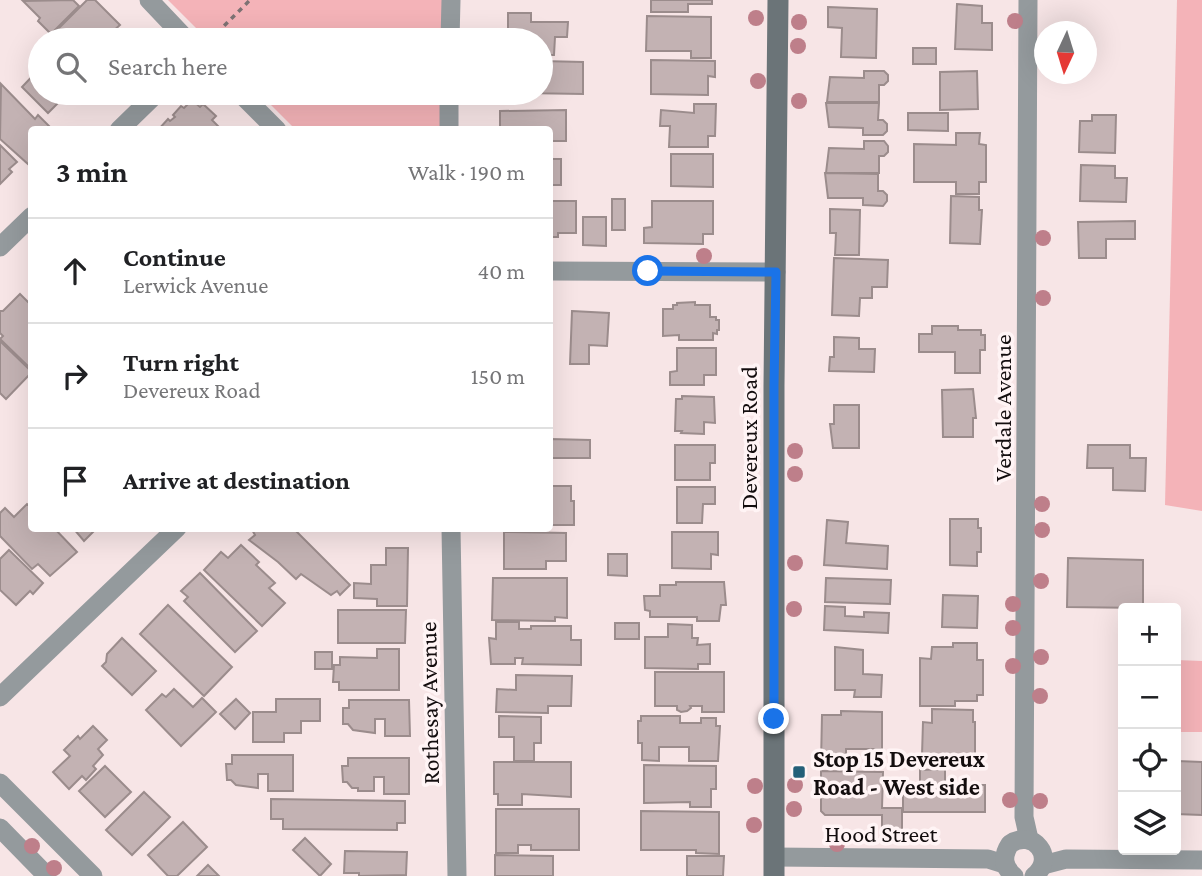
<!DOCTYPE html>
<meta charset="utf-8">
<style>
body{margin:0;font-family:"Crimson Pro",serif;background:#f6f6f6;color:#202124}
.controls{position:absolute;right:21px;bottom:21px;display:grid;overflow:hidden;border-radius:7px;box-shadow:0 7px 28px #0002}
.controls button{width:63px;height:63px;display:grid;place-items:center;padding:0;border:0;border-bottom:2px solid #e0e0e0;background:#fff;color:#202124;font:35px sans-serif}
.compass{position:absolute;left:1034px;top:21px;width:63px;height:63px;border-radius:50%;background:#fff;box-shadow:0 7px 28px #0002;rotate:184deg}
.stop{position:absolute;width:21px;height:21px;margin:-16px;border:5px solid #1a73e8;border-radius:50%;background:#fff}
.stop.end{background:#1a73e8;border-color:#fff;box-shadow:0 2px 7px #0008}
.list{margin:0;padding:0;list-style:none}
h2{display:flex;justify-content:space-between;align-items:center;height:91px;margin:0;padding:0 28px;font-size:30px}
h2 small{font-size:23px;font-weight:400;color:#757577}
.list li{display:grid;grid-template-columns:46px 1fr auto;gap:21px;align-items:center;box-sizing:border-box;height:105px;padding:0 28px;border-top:2px solid #e0e0e0}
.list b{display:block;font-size:26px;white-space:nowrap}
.list p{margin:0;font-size:23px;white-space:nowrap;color:#757577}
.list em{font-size:23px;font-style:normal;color:#757577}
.icon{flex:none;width:38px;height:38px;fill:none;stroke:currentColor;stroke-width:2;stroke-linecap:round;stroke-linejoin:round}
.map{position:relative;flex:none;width:1202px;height:876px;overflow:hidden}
.search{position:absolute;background:#fff;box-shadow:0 7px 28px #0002;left:28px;top:28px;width:525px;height:77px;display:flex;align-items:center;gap:18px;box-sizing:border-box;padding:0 24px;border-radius:38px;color:#757577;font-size:26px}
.panel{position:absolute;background:#fff;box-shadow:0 7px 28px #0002;left:28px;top:126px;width:525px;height:406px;border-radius:7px}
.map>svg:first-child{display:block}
</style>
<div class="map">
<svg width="1202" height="876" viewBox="0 0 1202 876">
<rect width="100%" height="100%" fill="#f7e5e6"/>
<g fill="#f4b3b8">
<path d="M168 0H442V40H208Z"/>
<path d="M1177 0H1202V511L1165 505Z"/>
<path d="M259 93H441V129H295Z"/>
<path d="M1176 660 1202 661V732H1176Z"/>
</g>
<g fill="#c3b2b3" stroke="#9b8c8c" stroke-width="2">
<path d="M73 0 79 6 51 34 38 21 40 18 23 1Z"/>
<path d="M87 0H95L120 25 111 33 115 36 111 40H65L56 31Z"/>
<path d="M651 0H712V4H688V12H651Z"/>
<path d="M957 4 982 6V23H992V50L955 49Z"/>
<path d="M828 7 877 9 876 58 841 57 842 28 828 27Z"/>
<path d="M508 13H531V22H568L567 37H555L554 55H541V40H501V38H508Z"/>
<path d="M647 16 711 17V58H691V51H646Z"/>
<rect x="913" y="48" width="23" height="16"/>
<path d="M651 60 715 61V77L708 76V95L651 94Z"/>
<path d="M541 61 583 62V94L524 93 525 102H503V93H541Z"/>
<path d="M40 68V93H68L48 113 22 87Z"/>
<path d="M864 71H884L888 75V81L884 85H879V102H827L830 77 864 78Z"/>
<path d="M977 71 978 109 940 110V72Z"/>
<path d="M1 84 35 119 38 115 53 130H32V160L28 164 0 139Z"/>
<path d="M192 100 200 107 203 104 216 116 212 120 218 126 215 130H158L168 119 170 121 175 117 173 115 181 106 184 108Z"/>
<path d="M826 103H879L878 120H883L887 124V131L883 135H863V128L829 127Z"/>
<path d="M694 104H716L715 136H708V147H669L670 126H660L661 110 694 113Z"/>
<path d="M566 110V141H550V130H500V111Z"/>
<path d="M908 113H948V131L908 130Z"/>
<path d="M1092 115H1116L1115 153 1079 152 1080 121H1092Z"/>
<path d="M956 133H980L979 144 986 145V182H979V194H956V182H914V144L956 145Z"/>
<path d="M864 141H884L888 146V152L884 156H879V173H826L829 148 864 149Z"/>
<path d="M0 145 17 162 9 169 12 172 0 184Z"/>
<path d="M671 154H713V187L671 186Z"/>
<rect x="550" y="159" width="11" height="26"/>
<path d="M1081 165 1115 166V178H1127L1126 202 1080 201Z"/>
<path d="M825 173 878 174V191H883L887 195V201L883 206 863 205V198H828Z"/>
<path d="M951 196 979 197V210H982L980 244 950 243Z"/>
<rect x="612" y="199" width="13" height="31"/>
<path d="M550 201H576V233H558V237H550Z"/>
<path d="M652 201H713V234H703V244L644 243V228L652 227Z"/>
<path d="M830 209 860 210 859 255H835L836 233H830Z"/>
<path d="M583 217H606V246L583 245Z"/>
<path d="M1135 221V239H1106V258H1079L1078 222Z"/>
<path d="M834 258 888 260 887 287H872V298H860L859 316 832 315Z"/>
<path d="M20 294 32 306V370L0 339 3 336 0 333V311H3Z"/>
<path d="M695 302V305H710V317H716V320H719V330H717V334L713 333V340H679V335L663 336V309H673V305H677V303Z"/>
<path d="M572 311 609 313 607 346 589 345V364H570Z"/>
<path d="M932 326H958V330H981V335H985V350H980V373H955V352H919V334H932Z"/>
<path d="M834 337 859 338V349H875L874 372 829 371 830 357H834Z"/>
<path d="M0 341 32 372 6 399 0 393Z"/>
<path d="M677 348H716V375H704V385H670V372L677 371Z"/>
<path d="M973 389 976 418H973V437H943L942 390Z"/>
<path d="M682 396 714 397 715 423 704 422V434L681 433 682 431H675L676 399H682Z"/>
<path d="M834 405H859V448H833L830 424H834Z"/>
<path d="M550 439 590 440V458H550Z"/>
<path d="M675 445H715V463H710V480H675Z"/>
<path d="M1088 445H1130V458H1146L1145 491 1113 490V468H1087Z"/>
<path d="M550 486H571V501H574V525H550Z"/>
<path d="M677 487H715V504H703L702 523H677Z"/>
<path d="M27 504 32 508V528H54L77 552 50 576 38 564 32 569 0 536V513L5 508 14 517Z"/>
<path d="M950 519H978V528H981V552H977V566L950 565Z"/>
<path d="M827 520 848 522 846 543 888 546 887 569 824 565Z"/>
<path d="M73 528H97L84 541Z"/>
<path d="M251 528H293L350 585 340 595 337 591 331 595 301 574 296 579 278 562 249 540 255 535Z"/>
<path d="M504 532 566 533V561H546V569H504Z"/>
<path d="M672 532H718V555L711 554V569L672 568Z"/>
<path d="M241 545 259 562 256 565 275 583 269 588 285 603 262 626 204 570 221 552 228 558Z"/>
<path d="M386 548H408L407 606H377V599L354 598V583L371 584V565H386Z"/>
<path d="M9 550 43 583 33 594 30 591 16 605 0 590V559Z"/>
<path d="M608 554H627V576L608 575Z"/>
<path d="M1068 558 1143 560V608L1067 607Z"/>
<path d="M200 573 257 631 235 652 184 601 188 597 181 591Z"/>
<path d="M493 578H567V618L555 617V621L492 620Z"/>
<path d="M826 578 891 580 890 604 825 602Z"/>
<path d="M676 582H724L726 605H721L719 621H697V617H650V611L645 610 644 596H660V585H676Z"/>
<path d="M943 595 978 596 977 628 942 627Z"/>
<path d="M168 605 232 667 204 696 140 634Z"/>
<path d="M825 606 845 607V616L864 617V612L889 613 888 633 824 630Z"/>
<path d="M338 610H406L405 643H338Z"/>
<path d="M496 622H519V629H531V626H571V640H581V665L522 664 523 658H515V664H491L489 638 496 639Z"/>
<rect x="615" y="623" width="24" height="16"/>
<path d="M668 624 692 625V638H698L697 645 710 644V664H698V669L645 668V637H668Z"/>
<path d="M122 638 156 671 132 695 102 666 106 662 107 654Z"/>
<path d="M953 643H977V660H983V695H977V701H955V706H920V658L931 659 932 647H953Z"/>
<path d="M835 647 863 650V674L882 675 881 697H854L855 690H835Z"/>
<path d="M377 649H399V690H339V682H333L334 665H340V657L377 658Z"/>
<rect x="315" y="652" width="17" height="17"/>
<path d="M655 672H724V712H702V706H690L691 708 687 711 681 712 677 710V706H655Z"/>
<path d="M516 675 572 676 571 706H548V713L496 712 497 689 516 690Z"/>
<path d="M174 689 193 707 202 698 216 712 181 746 146 710 162 694 166 697Z"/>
<path d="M236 699 250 713 235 729 220 714Z"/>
<path d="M276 699H320V721H301V733H284V742H253V712H276Z"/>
<path d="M349 700H409L410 736H385V719H375V733L353 730 348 724H343V708H349Z"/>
<path d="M932 709 973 710V722H975V756L922 755 923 722 932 723Z"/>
<path d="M841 711 882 712V749H846V764L821 763 822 715H841Z"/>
<path d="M499 716 541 717V743H534V761H514V737H499Z"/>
<path d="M641 716H680V723H701V718H716V726H720L718 761H689V747H659V761L642 760V743H638V721H641Z"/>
<path d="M93 726 107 740 98 749 103 755 93 766 96 769 86 780 82 776 69 789 53 772 70 756 64 750 78 736 80 739Z"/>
<path d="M232 755H293V791H268V774H258V788L236 785 231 780H227L226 764H232Z"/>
<path d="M348 758H409V794H384V777H374V791H358V788H352L347 782H343L342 766H348Z"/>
<path d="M1177 761 1202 762V815L1176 814Z"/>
<path d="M494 762H571V797L522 794V805H498V794H494Z"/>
<path d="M644 765 716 766V789H711V807H690V802L644 803Z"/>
<path d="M105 766 131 792 105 817 79 791Z"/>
<path d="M945 769V785H985V812H903V789L920 788V770Z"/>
<path d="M821 771 883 772 882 808H902V830H882V815H825L821 811Z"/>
<path d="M144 792 170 817 132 855 106 830Z"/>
<path d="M271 799 405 801V823H397V830L283 829V819H271Z"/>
<path d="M496 809H579V850H531V845H518V853H496Z"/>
<path d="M641 811 719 812V854L696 853V850H641Z"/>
<path d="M183 822 207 847 177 876H168L148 855Z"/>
<path d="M305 838 331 864 320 876 293 850Z"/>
<path d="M345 851 407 852 406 875 359 876V873H344Z"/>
<path d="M495 855 553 856V876H495Z"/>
<path d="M687 856H724L723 876H687Z"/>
<path d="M208 865 219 876H197Z"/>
</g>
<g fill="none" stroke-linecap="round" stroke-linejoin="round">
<path stroke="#7d7273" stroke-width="3.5" stroke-dasharray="5 5" stroke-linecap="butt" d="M210 40 250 0"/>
<g stroke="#949a9d" stroke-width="19">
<path d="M149 0 187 40"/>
<path d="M1028 0 1024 817 1029 839"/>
<path d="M450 40 451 0"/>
<path d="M240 93 277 130"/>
<path d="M119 130 157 93"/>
<path d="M449 130V93"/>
<path d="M0 247 32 216"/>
<path d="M550 271 776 272"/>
<path d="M451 528 457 876"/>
<path d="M0 697 177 528"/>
<path d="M0 783 93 876"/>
<path d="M0 828 47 876"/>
<path d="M774 857 988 859 1004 864"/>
<path d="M1043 865 1066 859 1202 860"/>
<path d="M1014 876C1003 867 1002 856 1010 844 1033 828 1057 858 1034 876"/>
</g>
<path stroke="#6b7478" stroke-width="21" d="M774 876V386L778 0"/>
</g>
<g fill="#be7f8a">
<circle cx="756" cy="18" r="8"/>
<circle cx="1015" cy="21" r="8"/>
<circle cx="799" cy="22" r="8"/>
<circle cx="798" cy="46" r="8"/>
<circle cx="758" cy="81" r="8"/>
<circle cx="799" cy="101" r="8"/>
<circle cx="1043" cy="238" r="8"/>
<circle cx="704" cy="256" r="8"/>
<circle cx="1043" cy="298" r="8"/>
<circle cx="795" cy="451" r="8"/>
<circle cx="795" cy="474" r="8"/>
<circle cx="1042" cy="504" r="8"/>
<circle cx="1042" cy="530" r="8"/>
<circle cx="795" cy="563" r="8"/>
<circle cx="1041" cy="581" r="8"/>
<circle cx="1013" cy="604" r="8"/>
<circle cx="794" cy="609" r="8"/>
<circle cx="1013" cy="628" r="8"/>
<circle cx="1041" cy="657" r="8"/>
<circle cx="1013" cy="666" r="8"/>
<circle cx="1040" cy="696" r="8"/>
<circle cx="795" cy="785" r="8"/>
<circle cx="755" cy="786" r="8"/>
<circle cx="1010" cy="800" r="8"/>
<circle cx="1040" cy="801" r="8"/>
<circle cx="794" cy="809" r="8"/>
<circle cx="754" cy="825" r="8"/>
<circle cx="837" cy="844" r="8"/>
<circle cx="32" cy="846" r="8"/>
<circle cx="54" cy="868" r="8"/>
</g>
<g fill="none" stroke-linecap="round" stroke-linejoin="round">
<path stroke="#1a73e8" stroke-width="9" d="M648 271 776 272 774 386V719"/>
</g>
<rect fill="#245f78" stroke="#fff4f5" stroke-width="2.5" x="792" y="765" width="14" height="14" rx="3.5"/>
<g text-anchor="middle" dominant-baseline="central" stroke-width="7" stroke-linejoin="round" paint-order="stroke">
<g font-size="24" fill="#130d0e" stroke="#fff4f5">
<text transform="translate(1002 408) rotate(-90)">Verdale Avenue</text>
<text transform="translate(748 438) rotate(-90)">Devereux Road</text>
<text transform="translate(429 703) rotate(-91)">Rothesay Avenue</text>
<text x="881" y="833">Hood Street</text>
</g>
<g font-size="24" font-weight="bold" fill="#130d0e" stroke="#fff4f5" text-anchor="start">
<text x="813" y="758">Stop 15 Devereux<tspan x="813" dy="28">Road - West side</tspan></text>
</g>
</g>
</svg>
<div class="controls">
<button>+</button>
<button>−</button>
<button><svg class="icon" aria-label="locate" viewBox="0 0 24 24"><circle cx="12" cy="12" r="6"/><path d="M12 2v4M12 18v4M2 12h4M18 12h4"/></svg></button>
<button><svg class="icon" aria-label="layers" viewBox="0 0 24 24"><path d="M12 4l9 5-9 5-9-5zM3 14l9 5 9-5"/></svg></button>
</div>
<svg class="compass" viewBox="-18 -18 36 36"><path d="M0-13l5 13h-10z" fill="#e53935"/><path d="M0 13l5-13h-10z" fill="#757577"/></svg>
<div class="stop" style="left:648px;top:271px"></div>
<div class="stop end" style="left:774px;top:719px"></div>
<div class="search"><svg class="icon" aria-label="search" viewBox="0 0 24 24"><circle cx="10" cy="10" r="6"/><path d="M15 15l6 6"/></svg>Search here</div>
<section class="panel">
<h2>3 min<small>Walk · 190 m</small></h2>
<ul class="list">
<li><svg class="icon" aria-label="ahead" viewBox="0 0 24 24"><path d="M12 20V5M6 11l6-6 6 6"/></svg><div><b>Continue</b><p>Lerwick Avenue</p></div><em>40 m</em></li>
<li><svg class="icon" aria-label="right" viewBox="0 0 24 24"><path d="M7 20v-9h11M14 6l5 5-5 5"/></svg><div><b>Turn right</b><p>Devereux Road</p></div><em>150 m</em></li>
<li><svg class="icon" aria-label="arrive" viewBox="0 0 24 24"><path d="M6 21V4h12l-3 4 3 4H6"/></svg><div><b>Arrive at destination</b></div></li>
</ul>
</section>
</div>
